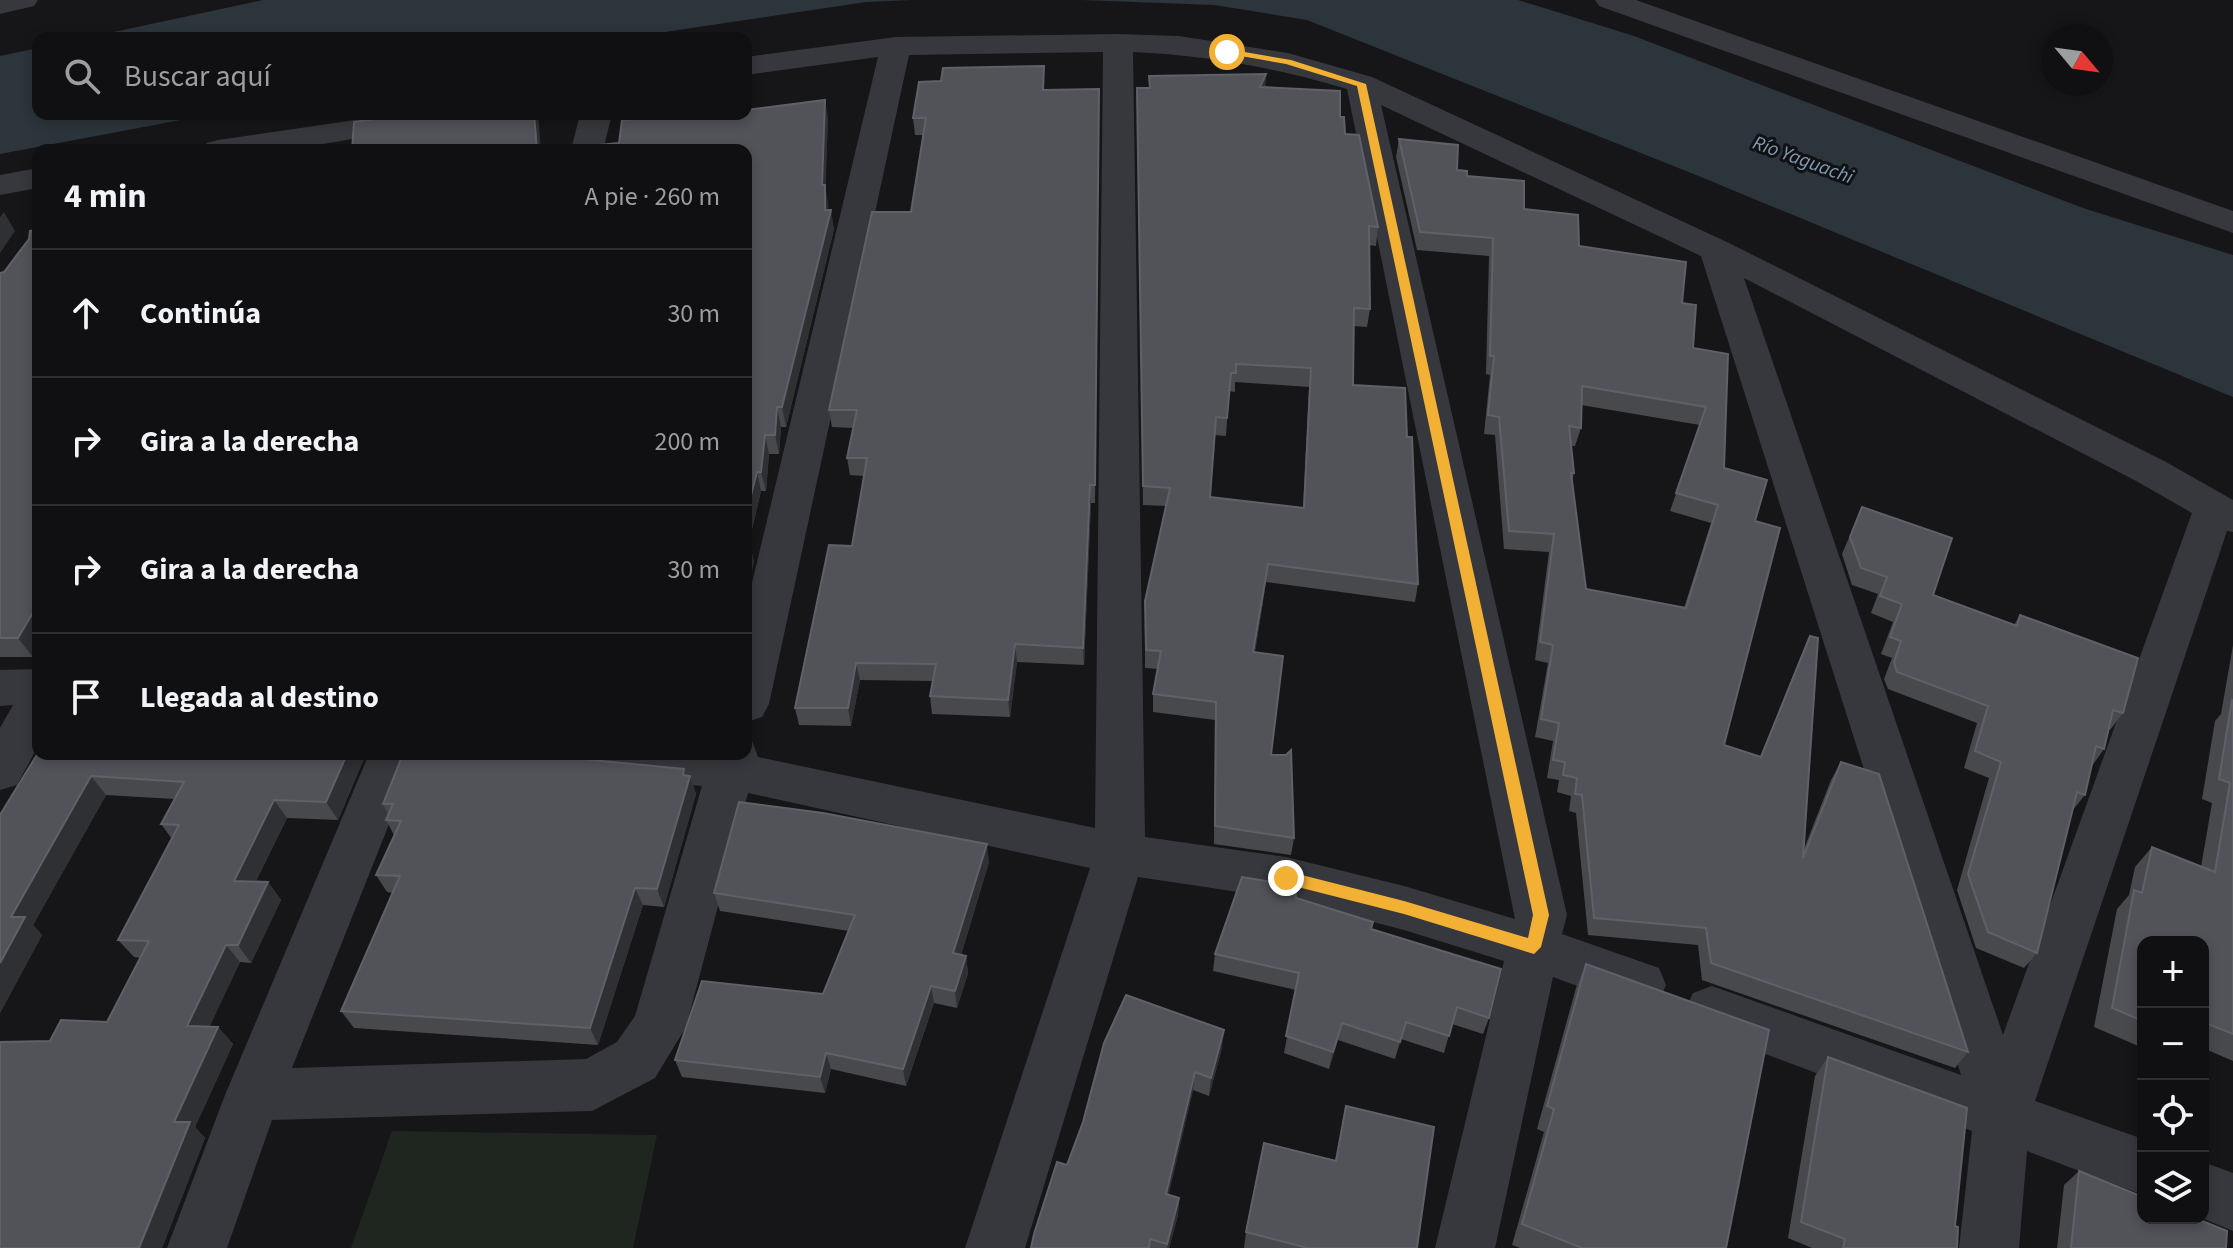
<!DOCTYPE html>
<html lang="es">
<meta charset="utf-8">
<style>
body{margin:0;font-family:"Source Sans 3",sans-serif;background:#1e1e20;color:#f1f3f6}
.controls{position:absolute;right:24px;bottom:24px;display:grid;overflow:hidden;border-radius:16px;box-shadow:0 4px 12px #0003}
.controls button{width:72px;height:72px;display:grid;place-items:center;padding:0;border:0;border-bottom:2px solid #303032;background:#101012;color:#f1f3f6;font:40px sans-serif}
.compass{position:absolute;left:2041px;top:24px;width:72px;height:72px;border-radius:50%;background:#101012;box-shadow:0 4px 12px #0003;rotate:119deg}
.stop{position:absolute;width:24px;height:24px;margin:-18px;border:6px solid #f2b134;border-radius:50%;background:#fff}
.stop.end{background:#f2b134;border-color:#fff;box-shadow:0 2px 8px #0008}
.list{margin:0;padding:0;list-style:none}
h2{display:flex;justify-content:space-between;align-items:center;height:104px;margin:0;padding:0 32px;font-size:34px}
h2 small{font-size:26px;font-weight:400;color:#9c9d9f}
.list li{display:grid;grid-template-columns:52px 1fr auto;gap:24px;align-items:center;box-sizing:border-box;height:128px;padding:0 32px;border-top:2px solid #303032}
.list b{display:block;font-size:30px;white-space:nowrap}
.list em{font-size:26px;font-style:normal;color:#9c9d9f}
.icon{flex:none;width:44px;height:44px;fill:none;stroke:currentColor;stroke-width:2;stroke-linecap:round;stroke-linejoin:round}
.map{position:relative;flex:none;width:2233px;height:1248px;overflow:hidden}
.search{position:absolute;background:#101012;box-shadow:0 4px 12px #0003;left:32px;top:32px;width:720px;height:88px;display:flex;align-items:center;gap:20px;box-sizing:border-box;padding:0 28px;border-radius:16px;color:#9c9d9f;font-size:30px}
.panel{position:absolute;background:#101012;box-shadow:0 4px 12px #0003;left:32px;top:144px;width:720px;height:616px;border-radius:16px}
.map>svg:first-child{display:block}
</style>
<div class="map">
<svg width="2233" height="1248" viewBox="0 0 2233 1248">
<rect width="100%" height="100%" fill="#161618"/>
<path fill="#1e261f" d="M392 1131 657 1135 633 1248H351Z"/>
<g fill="#2c353c">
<path d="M263 0H912L866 2 624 38H86Z"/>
<path d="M1082 0H1518L1634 36 2083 208 2233 255V397L1701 177 1307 20 1214 5Z"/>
<path d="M38 48V114H213L0 154V56Z"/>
</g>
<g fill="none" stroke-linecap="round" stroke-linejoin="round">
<g fill="#37383d" fill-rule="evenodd">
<path d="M0 0H38L34 6 0 14Z"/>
<path d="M1595 0H1636L2233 211V233L1599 6Z"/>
<path d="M1118 34 1179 36 1288 53 1372 77 1729 243 2166 462 2233 500V532L2227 531 2035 1101 2143 1139V1195L2027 1151 2019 1248H1959L1972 1131 1693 1027 1685 1010 1693 993 1712 986 1961 1075 1701 256 1381 105 1567 915 1562 934 1659 968 1666 985 1659 1002 1640 1009 1553 977 1495 1248H1435L1504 961 1404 930 1286 899 1138 877 1025 1248H965L1090 868 748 793 686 1027 655 1078 592 1111 272 1120 227 1248H167L225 1095 369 754H417L292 1068 586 1059 617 1042 635 1016 702 786 570 773 553 767 546 754H746V739L752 741 758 757 1095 828 1103 52 909 55 769 704 762 717 746 722V608L878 57 746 75V57L896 37ZM1133 52C1206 55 1277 68 1347 89L1515 919 1404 886 1286 857 1145 837ZM1744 278 2138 482 2192 513 2003 1035Z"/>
<path d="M396 114H462L457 121 446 123 288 150H202L207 143 218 140Z"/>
<path d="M580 114H612L603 150H571Z"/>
<path d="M38 168V188L0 195V175Z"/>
<path d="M38 669V746L17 785 0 790V728L13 705 0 706V670Z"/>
<path d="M2203 1162 2233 1173V1231L2202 1218Z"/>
</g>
</g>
<g fill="#47494d" fill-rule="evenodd">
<path d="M1044 66V90L1099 89 1095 503H1091L1084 665 1017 662 1010 717 932 714 930 696 933 681 860 680 851 726 799 725 795 708 852 546 864 476 850 475 847 458 853 428 832 427 829 410 911 212 923 135H915L913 118 941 81Z"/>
<path d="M1266 74 1265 88 1340 117 1378 227 1376 246 1369 245 1370 309 1367 327 1353 326V385L1407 437 1418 584 1415 602 1266 582 1255 652 1271 755 1294 838 1291 855 1214 844 1215 720 1153 712V694L1158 669 1145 668V601L1166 506 1143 505 1137 106 1149 88V76ZM1235 382 1309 387 1303 508 1210 497 1214 435 1226 436 1229 391 1235 392Z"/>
<path d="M828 118 825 185 828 210 834 229 786 427H781L779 454H769L766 491H761L749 542 754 562 619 143Z"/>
<path d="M1399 139 1467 176 1524 209 1579 246 1682 303 1724 468 1755 521 1724 745 1760 757 1802 654 1810 636 1804 849 1831 780 1841 762 1968 1052 1955 1068 1702 980 1698 945 1588 935 1576 813 1569 811 1571 796 1557 792 1559 780 1547 778 1553 741 1535 737 1548 663 1535 660 1549 552 1504 549 1495 435 1484 434 1490 375 1486 374 1489 256 1417 250 1396 157ZM1581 405 1700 425 1670 511 1711 523 1684 608 1586 589 1572 482 1574 473 1571 446H1575L1581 428Z"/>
<path d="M4 272 33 657H0V273Z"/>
<path d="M1862 507 1933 595 2014 625 2020 615 2123 713 2110 730H2109L2104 749 2092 766 2085 795 2072 811 2037 953 2024 968 1976 948 1957 890 1989 778 1964 768 1977 723 1888 689 1884 679 1892 658 1881 654 1893 622 1871 613 1878 594 1852 585 1842 554Z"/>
<path d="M2233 645V1061L2203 1048V942H2143V1048L2094 1027 2117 909 2129 895 2135 867 2152 847 2201 867 2212 803 2202 799 2215 721 2221 714Z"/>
<path d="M38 754H366L338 820 287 818 256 881 268 882 281 900 251 963 240 962 209 1027H218L233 1044 195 1127 205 1138 162 1248H0L50 1041 107 1022 141 958 134 957 118 940 172 839 161 824 174 799 106 795 33 925 42 935 0 1013V815Z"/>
<path d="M561 757 690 776 696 794 664 907 643 905 598 1045 354 1028 341 1011 393 893 387 892 376 875 394 835 386 820 388 814 383 804Z"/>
<path d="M989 862 961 955 966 956 968 973 957 1008 934 1003 906 1086 831 1069 825 1093 682 1077 675 1060 823 994 849 931 720 911 714 893Z"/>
<path d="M1296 898 1371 929 1489 1018 1483 1034 1452 1024 1444 1053 1401 1039 1395 1059 1338 1040 1329 1069 1284 1053 1296 990 1213 971 1215 954Z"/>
<path d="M1586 964 1726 1248H1520L1512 1245 1544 1132 1537 1129 1576 988Z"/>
<path d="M1222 1048 1209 1096 1193 1090 1168 1195 1179 1198 1178 1215 1169 1248H1031L1067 1165Z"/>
<path d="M1828 1057 1955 1226 1957 1248H1812L1788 1238 1815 1076Z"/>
<path d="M1346 1106 1417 1248H1244L1246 1232 1335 1161Z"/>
<path d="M2079 1171 2226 1248H2057L2064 1185Z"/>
</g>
<g fill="#2f3033">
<path d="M1266 74 1264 92 1260 87Z"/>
<path d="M825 100 828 118 825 204 822 185Z"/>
<path d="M534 114H538L541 150H537Z"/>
<path d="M825 185 828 203V223L831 210 834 229 786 427 782 407 825 210Z"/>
<path d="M4 212 15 231 0 253V217Z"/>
<path d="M777 407 781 427 779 454 775 435Z"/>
<path d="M765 435 769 454 766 491 761 472Z"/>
<path d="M757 472 761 491 746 553V515Z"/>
<path d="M1090 485 1091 503 1084 665 1083 648Z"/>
<path d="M749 542 754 562 746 595V556Z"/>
<path d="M1268 564 1266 582 1252 670 1253 652Z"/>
<path d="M38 604V648L33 657 18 638Z"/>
<path d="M1015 644 1017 662 1010 717 1008 700Z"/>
<path d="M856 663 860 680 851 726 848 708Z"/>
<path d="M347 754H366L338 820 326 802Z"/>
<path d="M684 769 689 782 690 776 696 794 664 907 657 889Z"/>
<path d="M91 776 106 795 33 925 42 935 0 1013V963L11 917Z"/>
<path d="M274 800 287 818 247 899 234 881Z"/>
<path d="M987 844 989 862 956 971 953 953Z"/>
<path d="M268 882 281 900 251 963 238 945Z"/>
<path d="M635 888 643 905 598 1045 590 1028Z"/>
<path d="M226 945 240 962 202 1043 187 1026Z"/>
<path d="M966 956 968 973 957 1008 955 991Z"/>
<path d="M931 986 934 1003 906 1086 903 1069Z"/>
<path d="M1342 1023 1338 1040 1329 1069 1333 1052Z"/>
<path d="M218 1027 233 1044 195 1127 205 1138 162 1248H139L174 1122Z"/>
<path d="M1224 1030 1222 1048 1209 1096 1211 1078Z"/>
<path d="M826 1053 831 1069 825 1093 820 1077Z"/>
<path d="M1195 1072 1193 1090 1165 1211 1166 1194Z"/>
<path d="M1179 1198 1178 1215 1169 1248H1167Z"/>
</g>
<g fill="#525359" stroke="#5f6168" stroke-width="2" fill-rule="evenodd">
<path d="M1044 66 1043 90 1099 89 1095 485H1090L1083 648 1015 644 1008 700 930 696 936 664 856 663 848 708H795L829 545 852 546 867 458H847L857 410H829L872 212H911L926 118H913L919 82 941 81 943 68Z"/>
<path d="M1266 74 1260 87 1340 91V117H1344L1345 134 1359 135 1378 227 1369 226 1370 309 1354 308 1353 385 1405 388 1407 437H1412L1418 584 1268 564 1253 652 1283 656 1271 755H1286L1291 750 1294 838 1215 826 1216 702 1153 694 1161 651 1146 650 1145 601 1170 488 1143 486 1137 88H1150L1149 76ZM1236 364 1311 368 1304 508 1210 497 1216 417 1227 418 1231 373H1236Z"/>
<path d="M825 100 822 185H825V210H831L782 407H777L775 435H765L761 472H757L746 515V150H546L619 143 622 120 694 114H746V110Z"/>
<path d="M409 114H534L537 150H352L354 122Z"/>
<path d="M1399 139 1458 145 1457 170 1467 171V176L1524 181V209L1578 215 1579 246 1686 262 1682 303 1696 305 1693 348 1728 354 1724 468 1767 480 1755 521 1780 528 1724 745 1761 757 1810 636 1818 638 1803 858 1841 762 1879 774 1968 1052 1711 963 1706 928 1594 918 1582 795 1575 794 1577 778 1563 775 1565 762 1553 760 1559 723 1541 719 1553 645 1540 642 1554 534 1509 531 1499 417 1488 415 1494 356H1490L1493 238 1420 232ZM1582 386 1706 407 1676 493 1718 505 1686 608 1586 589 1571 473H1574L1569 426 1581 428Z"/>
<path d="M38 230V604L18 638H0V273L4 272 29 239 30 231Z"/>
<path d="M1862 507 1952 538 1933 595 2017 626 2020 615 2138 658 2123 713 2113 710 2104 749 2096 746 2085 795 2077 792 2037 953 1988 932 1968 874 2001 762 1975 751 1988 706 1897 672 1894 662 1901 641 1890 637 1902 604 1880 596 1887 577 1861 568 1850 537Z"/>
<path d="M746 542H749L746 556Z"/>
<path d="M2232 700 2233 701V1034L2203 1022V942H2143V1021L2112 1008 2134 890 2142 893 2152 847 2215 872 2230 783 2219 779Z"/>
<path d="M38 753V754H347L326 802 274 800 234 881 268 882 238 945H226L187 1026 218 1027 174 1122H190L139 1248H0V1042L50 1041 61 1020 107 1022 149 941 118 940 179 825 161 824 184 782 91 776 11 917H25L0 963V815Z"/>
<path d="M403 754H553L561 757 684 769 683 775 690 776 657 889 635 888 590 1028 341 1011 400 876 376 875 401 821 386 820 393 804H383Z"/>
<path d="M739 802 823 813 987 844 953 953 966 956 955 991 931 986 903 1069 826 1053 820 1077 675 1060 702 981 823 994 855 915 714 893Z"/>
<path d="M1242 877 1295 886 1296 898 1373 922 1371 929 1501 969 1489 1018 1457 1007 1449 1036 1406 1022 1400 1042 1342 1023 1333 1052 1286 1036 1299 973 1215 954Z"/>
<path d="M1586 964 1769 1030 1726 1248H1582L1522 1224 1554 1109 1547 1106Z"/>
<path d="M1126 995 1224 1030 1211 1078 1195 1072 1166 1194 1179 1198 1167 1244 1150 1239 1149 1248H1031L1034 1234 1057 1162 1067 1165 1083 1122 1104 1043Z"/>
<path d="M1828 1057 1967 1108 1955 1226 1958 1227 1957 1248H1843L1845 1239 1801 1222Z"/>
<path d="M1346 1106 1434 1127 1417 1248H1308L1246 1232 1264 1143 1336 1161Z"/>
<path d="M2079 1171 2143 1197V1218H2195L2227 1231 2226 1248H2071Z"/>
</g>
<path fill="#f2b134" d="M1227 49 1291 60 1366 84 1549 915 1541 947 1534 954 1404 914 1286 884 1279 878 1286 871 1404 901 1528 938 1533 915 1357 86 1286 64 1224 53Z"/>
<g text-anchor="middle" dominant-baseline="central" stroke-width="6" stroke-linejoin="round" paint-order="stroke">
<g font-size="20" font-style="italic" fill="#7f9bb3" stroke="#111113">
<text transform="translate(1803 160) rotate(20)">Río Yaguachi</text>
</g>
</g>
</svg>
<div class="controls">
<button>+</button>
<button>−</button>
<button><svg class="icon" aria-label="locate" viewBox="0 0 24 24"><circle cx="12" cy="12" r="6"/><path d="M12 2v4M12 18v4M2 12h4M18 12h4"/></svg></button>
<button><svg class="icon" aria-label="layers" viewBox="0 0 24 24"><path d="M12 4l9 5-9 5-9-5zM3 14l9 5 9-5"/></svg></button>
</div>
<svg class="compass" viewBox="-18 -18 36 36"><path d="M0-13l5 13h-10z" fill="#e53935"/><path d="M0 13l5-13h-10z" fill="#9c9d9f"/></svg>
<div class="stop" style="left:1227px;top:52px"></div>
<div class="stop end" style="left:1286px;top:878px"></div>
<div class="search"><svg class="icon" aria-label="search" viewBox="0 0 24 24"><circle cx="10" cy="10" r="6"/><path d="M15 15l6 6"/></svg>Buscar aquí</div>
<section class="panel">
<h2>4 min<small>A pie · 260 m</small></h2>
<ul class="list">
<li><svg class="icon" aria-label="ahead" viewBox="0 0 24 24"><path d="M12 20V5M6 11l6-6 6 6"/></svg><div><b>Continúa</b></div><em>30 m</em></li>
<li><svg class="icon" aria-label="right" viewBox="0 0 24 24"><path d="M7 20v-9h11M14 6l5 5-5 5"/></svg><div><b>Gira a la derecha</b></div><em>200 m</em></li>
<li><svg class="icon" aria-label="right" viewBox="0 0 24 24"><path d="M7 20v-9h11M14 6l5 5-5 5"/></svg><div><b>Gira a la derecha</b></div><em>30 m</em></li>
<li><svg class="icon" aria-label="arrive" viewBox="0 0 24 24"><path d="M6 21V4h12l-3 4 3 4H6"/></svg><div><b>Llegada al destino</b></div></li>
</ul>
</section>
</div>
